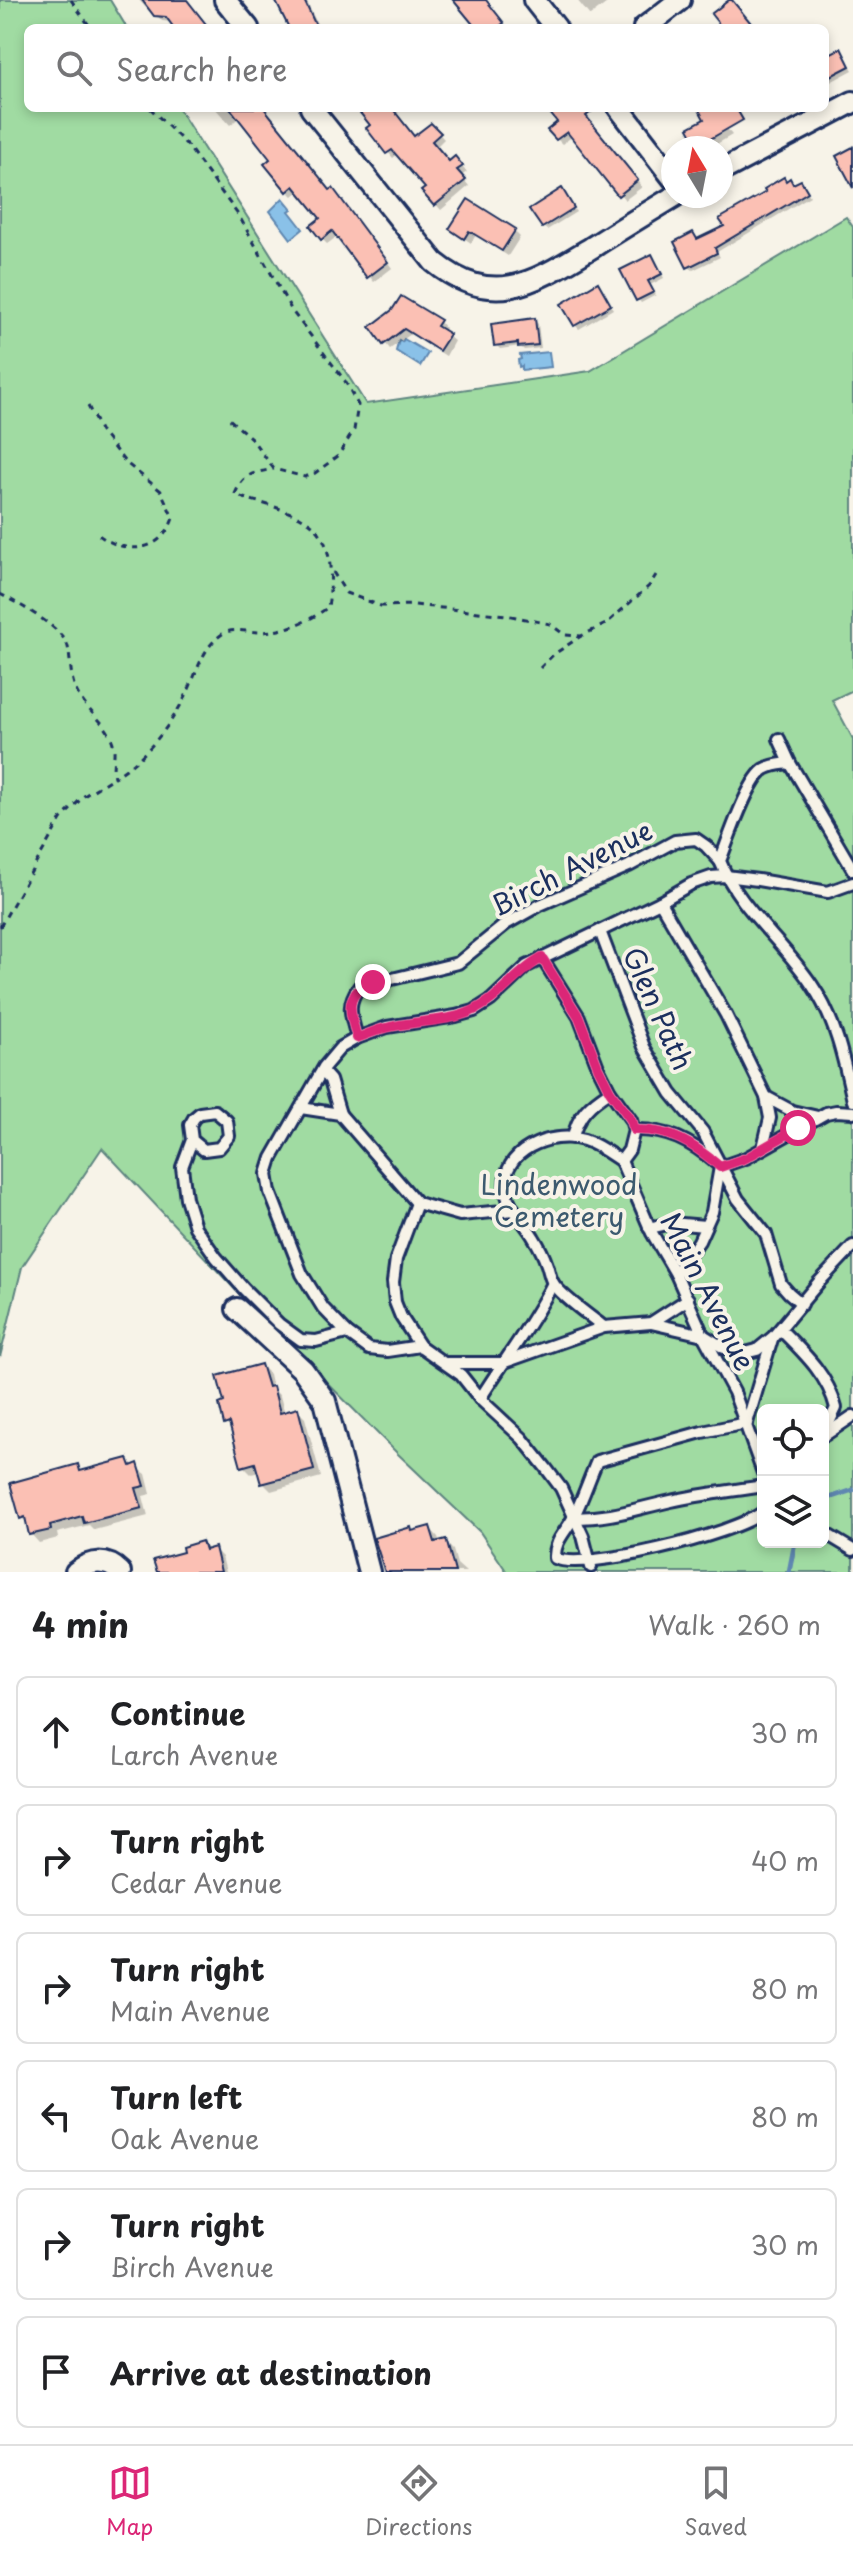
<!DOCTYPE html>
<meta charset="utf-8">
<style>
body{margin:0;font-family:"Playpen Sans",sans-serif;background:#f6f6f6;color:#202124}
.controls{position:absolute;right:24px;bottom:24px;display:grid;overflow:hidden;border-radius:12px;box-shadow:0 4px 12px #0003}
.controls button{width:72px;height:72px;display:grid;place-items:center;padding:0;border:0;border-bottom:2px solid #e0e0e0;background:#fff;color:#202124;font:40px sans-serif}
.compass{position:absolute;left:661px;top:136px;width:72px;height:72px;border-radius:50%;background:#fff;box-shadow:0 4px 12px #0003;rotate:350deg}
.stop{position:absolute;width:24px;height:24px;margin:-18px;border:6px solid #db2777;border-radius:50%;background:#fff}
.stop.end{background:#db2777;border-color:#fff;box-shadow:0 2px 8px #0008}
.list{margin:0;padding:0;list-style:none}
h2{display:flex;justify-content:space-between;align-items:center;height:104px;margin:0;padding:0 32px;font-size:34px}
h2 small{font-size:26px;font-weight:400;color:#757577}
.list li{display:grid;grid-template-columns:52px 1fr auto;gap:24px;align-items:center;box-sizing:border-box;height:112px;margin:0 16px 16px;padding:0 16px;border:2px solid #e0e0e0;border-radius:12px}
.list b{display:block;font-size:30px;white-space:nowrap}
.list p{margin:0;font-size:26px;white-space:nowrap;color:#757577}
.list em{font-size:26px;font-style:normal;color:#757577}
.icon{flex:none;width:44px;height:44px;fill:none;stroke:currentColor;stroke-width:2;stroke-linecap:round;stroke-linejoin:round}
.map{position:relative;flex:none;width:853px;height:1572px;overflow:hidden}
.search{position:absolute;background:#fff;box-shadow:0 4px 12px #0003;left:24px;right:24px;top:24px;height:88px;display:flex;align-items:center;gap:20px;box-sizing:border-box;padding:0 28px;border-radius:12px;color:#757577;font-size:30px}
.sheet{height:872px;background:#fff}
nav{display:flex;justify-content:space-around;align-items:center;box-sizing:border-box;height:112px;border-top:2px solid #e0e0e0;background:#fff;font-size:22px;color:#757577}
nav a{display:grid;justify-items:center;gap:4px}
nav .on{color:#db2777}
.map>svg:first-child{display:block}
</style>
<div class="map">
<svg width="853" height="1572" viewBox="0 0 853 1572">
<rect width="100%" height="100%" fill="#f7f3e8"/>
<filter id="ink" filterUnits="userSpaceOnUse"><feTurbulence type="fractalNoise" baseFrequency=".0125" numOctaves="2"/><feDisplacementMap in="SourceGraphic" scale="16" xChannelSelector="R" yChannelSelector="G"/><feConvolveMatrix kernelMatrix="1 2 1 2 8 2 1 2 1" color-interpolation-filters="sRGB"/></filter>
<g filter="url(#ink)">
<path fill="#a0dba2" stroke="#5e8580" stroke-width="2" fill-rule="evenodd" d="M0 0H110L127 28H28V108H178L366 404 590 371 846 217 853 227V690L832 700 853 739V1572H507L480 1532 398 1454 242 1297 102 1148 22 1267 0 1357ZM763 1410H823V1542H763Z"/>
<g fill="#8ac1e8" stroke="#5e87b1" stroke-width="2">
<path d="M283 198 292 209 289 211 303 229 291 239 270 211Z"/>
<path d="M404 339 428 353 420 366 396 351 399 340 402 342Z"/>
<path d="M549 352 551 367 522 370V366L519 367 518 360 521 359 520 355Z"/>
</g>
<g fill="#0003">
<path d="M139 0H187L209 28H177L172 22 162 21 151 9 149 11Z"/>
<path d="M277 0H306L319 28H291Z"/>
<path d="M577 0H611L590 16Z"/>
<path d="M841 51 853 70 825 85V58Z"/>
<path d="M215 108H262L330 192 338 196 392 268 374 282 338 236 327 244 322 239V219L300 190 293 196 288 191 273 159 240 117 230 125Z"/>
<path d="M359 108H403L396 114 415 138 431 125 444 139 436 147 449 163 454 159 467 172 461 176 469 186 441 210 424 191 428 188 398 154 393 158 388 152 373 126Z"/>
<path d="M549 108H579L642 187 625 200 573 136 562 144 557 139 560 122Z"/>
<path d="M719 119 732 135 710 148H703L700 144Z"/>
<path d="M787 183 804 186 810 196 717 252 720 257 693 270 689 267 698 241 726 227Z"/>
<path d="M565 195 576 212 547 230 543 227Z"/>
<path d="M451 229 514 231 520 237 508 256 476 235 471 243Z"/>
<path d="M655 260 664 278 650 285 656 295 641 303 638 299Z"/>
<path d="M602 289 613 309 579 329 575 325Z"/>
<path d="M534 320 538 324 541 348 524 350 520 346 500 349 496 345Z"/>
<path d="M440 322 445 328 443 332 454 341 446 356 411 334 390 349 372 327Z"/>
<path d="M261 1366 269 1374 272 1388 280 1396 285 1414 297 1410 305 1418 321 1477 271 1491 263 1483 260 1472 251 1474 243 1466 234 1431 226 1424Z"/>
<path d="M128 1461 146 1474 151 1494 143 1496 148 1516 94 1530 89 1525 57 1533 58 1538 39 1543 31 1534 29 1524 22 1518 77 1467 83 1473Z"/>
<path d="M430 1528 438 1537 440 1543 445 1542 453 1550 457 1564 466 1572H383L376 1539 410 1529 414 1533Z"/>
<path d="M202 1543 209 1551 214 1549 222 1557 226 1572H159Z"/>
</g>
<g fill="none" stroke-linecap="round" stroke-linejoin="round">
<g stroke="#5e87b1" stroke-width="5">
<path d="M823 1500 853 1490"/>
<path d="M789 1572 795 1542"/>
</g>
</g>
<g fill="#fbc0b4" stroke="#1b2f5e" stroke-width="2">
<path d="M142 0H187L209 28H174L166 17 154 16Z"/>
<path d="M275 0H304L317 28H289Z"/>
<path d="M453 0H486L504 23 497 28H476Z"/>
<path d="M729 0H732L755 28H722L711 14Z"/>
<path d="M841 48 850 66 825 79V56Z"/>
<path d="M230 108H264L330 190 333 188 388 262 367 278 332 231 321 240 310 226 320 218 294 186 287 192 264 164 270 159Z"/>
<path d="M356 108H392L414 136 431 123 441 133 432 141 449 161 455 156 463 166 457 170 466 180 434 206 421 191 425 188 392 150 386 154 366 128 370 125Z"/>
<path d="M546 108H596L586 116 638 180 618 196 567 132 556 140 547 130 557 122Z"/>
<path d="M698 108H736L743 120 698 146 688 128 704 119Z"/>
<path d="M853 147V188L836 156Z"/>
<path d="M784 177 786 181 790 178 793 184 801 180 808 192 715 248 717 253 687 268 674 242 693 232 697 239 724 226 719 219 766 192 764 189Z"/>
<path d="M562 188 574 208 542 228 529 209Z"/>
<path d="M468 199 516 229 502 251 469 231 464 239 449 229Z"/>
<path d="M652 254 662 274 648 281 654 292 636 301 620 270Z"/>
<path d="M598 282 611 305 574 326 561 304Z"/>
<path d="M401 296 441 320 437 326 450 334 439 351 404 329 383 345 370 327 392 310Z"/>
<path d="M535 318 538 345 518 347V343L494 346 491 324Z"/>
<path d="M261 1364 268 1387 273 1386 280 1413 298 1408 314 1470 261 1484 255 1463 241 1467 229 1423 224 1425 219 1404 224 1402 217 1376Z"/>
<path d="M128 1458 131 1466 138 1463 145 1486 136 1488 142 1508 84 1523 82 1516 50 1525 51 1530 29 1535 25 1517 20 1519 10 1483 78 1464 80 1471Z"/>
<path d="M430 1526 435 1542 446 1539 455 1572H385L374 1538 411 1527 412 1531Z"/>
<path d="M202 1541 205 1550 215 1547 221 1572H157L153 1560 183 1552 182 1547Z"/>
</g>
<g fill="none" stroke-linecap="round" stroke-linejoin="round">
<g stroke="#1b2f5e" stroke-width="16">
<g id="lane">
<path d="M779 739 790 763 853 870"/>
<path d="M790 763C782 764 773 764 765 769 748 779 728 841 720 861 739 909 784 942 812 985 836 1020 844 1060 853 1101"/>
<path d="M660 902 726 1015 766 1097 770 1118 763 1148"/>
<path d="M600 931 644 1047 671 1093 703 1132 738 1199 766 1234 781 1284 789 1293 802 1304"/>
<path d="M542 958 579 1017 598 1067 610 1091 631 1120 634 1130 629 1150 621 1161"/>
<path d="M357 1038C352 1017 345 1006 359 987L458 963 506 924 540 905 629 866 675 841 696 839 706 846 720 861"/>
<path d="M322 1071 330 1080 340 1114"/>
<path d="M766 1097 792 1111 818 1117"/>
<path d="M301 1108 340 1114 417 1203"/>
<path d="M634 1130C667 1129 691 1141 716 1163"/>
<path d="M573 1138C577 1115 591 1103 610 1091"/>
<path d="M192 1140 204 1150 219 1148 229 1136 227 1121 215 1111 200 1113 194 1118 190 1125 192 1140 182 1167 186 1198 195 1227 216 1257 244 1289 279 1324 301 1340 316 1341 347 1333"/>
<path d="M621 1161 652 1233 676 1274 703 1335 734 1392 763 1473"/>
<path d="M720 1167 746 1158 826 1113 836 1111 853 1112"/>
<path d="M514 1210 460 1215 417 1203 396 1259 393 1282 395 1302 401 1317 420 1346 461 1375 480 1399 522 1438 546 1468 561 1488 583 1536 591 1567"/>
<path d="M649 1228 671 1223 705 1226"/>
<path d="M676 1274 699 1241 712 1212 720 1167"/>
<path d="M651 1323 703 1335 724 1348 745 1353 757 1350 773 1337 819 1282 853 1246"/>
<path d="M604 1327C591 1317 560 1295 553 1283 550 1278 549 1271 547 1265 544 1256 539 1246 534 1238 525 1222 509 1209 506 1191 499 1151 551 1130 584 1140 597 1144 609 1153 621 1161"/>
<path d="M780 1329C803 1352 828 1375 836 1408L823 1435"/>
<path d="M420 1346 387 1351 369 1349 347 1333 323 1308 302 1274 270 1192 267 1174 272 1158 324 1067 340 1048 357 1038 387 1027 456 1016 474 1011 491 1000 527 966 660 902 691 884 711 877 726 876 758 880 828 892 853 883"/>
<path d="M447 1363H502L604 1327 651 1323 688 1299"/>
<path d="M480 1399C504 1360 532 1325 553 1283"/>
<path d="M747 1423 702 1432 597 1461C589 1479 583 1498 574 1516 567 1531 554 1540 555 1558 582 1572 734 1535 763 1512"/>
<path d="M747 1423 772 1339"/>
<path d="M825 1435 853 1416"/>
<path d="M573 1518C613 1518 634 1509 671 1501 701 1494 732 1491 763 1486"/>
<path d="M823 1532 853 1550"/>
</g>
</g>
<g stroke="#1b2f5e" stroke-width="26">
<g id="street">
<path d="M225 0 248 28"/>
<path d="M534 0 556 28"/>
<path d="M644 28 680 0"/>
<path d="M311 108 434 262C493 310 535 282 591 248 619 230 647 213 675 196"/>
<path d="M619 108 673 178"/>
<path d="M721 171 853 102"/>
<path d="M237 1309 303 1370 325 1401 369 1572"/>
<path d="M76 1572C90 1560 107 1559 120 1572"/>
</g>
</g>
<g stroke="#1b2f5e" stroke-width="3" stroke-dasharray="6 6" stroke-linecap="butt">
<path d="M71 0 91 28"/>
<path d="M150 108 187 145 239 216 292 311 345 381 358 405 354 430 338 456 315 473 305 477 274 469 251 438 228 418"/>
<path d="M88 406 101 432 125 462 161 491 173 518C161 555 122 555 95 532"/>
<path d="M333 572 346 593 381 606 414 605 506 615 550 624 565 635 581 636 606 624 649 586 656 575"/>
<path d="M0 594C17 603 64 628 68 647 71 662 70 676 76 690 85 711 105 720 112 740 117 753 111 765 114 777 143 760 167 730 183 701 196 679 200 647 224 633 234 628 249 632 260 632 283 632 311 621 328 607 332 582 334 541 311 524 299 515 279 508 265 504 254 500 245 500 235 494 244 473 253 473 274 469"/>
<path d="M540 668 553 655 581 636"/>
<path d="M0 927 61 819 84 796 114 777"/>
</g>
<use href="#lane" stroke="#f7f3e8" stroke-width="10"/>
<use href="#street" stroke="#f7f3e8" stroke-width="20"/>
</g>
</g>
<g fill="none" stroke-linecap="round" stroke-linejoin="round" filter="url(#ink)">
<path stroke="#db2777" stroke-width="10" d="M373 982C342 994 350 1012 357 1038 366 1035 376 1030 386 1028 414 1020 446 1023 472 1011 500 999 516 972 542 958L579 1017 598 1067 610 1091 631 1120 634 1130C670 1129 694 1144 720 1167L746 1158 798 1128"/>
</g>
<g text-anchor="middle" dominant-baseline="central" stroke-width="8" stroke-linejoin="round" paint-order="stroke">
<g font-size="28" fill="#1b2f5e" stroke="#f7f3e8">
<text transform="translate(571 867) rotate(-27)">Birch Avenue</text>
<text transform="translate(659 1008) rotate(66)">Glen Path</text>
<text transform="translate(709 1291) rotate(63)">Main Avenue</text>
</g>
<g font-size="28" fill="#3c5a6f" stroke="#f7f3e8">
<text x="559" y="1183">Lindenwood<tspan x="559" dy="32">Cemetery</tspan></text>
</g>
</g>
</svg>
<div class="controls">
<button><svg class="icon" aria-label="locate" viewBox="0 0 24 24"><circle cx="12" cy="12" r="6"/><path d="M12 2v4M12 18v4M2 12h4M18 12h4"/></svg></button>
<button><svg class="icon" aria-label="layers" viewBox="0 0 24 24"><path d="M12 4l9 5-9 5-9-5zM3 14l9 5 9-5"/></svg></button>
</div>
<svg class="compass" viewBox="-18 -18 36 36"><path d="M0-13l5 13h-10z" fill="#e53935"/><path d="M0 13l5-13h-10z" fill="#757577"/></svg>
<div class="stop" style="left:798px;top:1128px"></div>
<div class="stop end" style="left:373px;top:982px"></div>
<div class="search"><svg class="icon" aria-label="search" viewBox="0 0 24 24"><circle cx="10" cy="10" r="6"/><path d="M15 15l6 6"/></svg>Search here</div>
</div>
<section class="sheet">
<h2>4 min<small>Walk · 260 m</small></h2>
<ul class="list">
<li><svg class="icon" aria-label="ahead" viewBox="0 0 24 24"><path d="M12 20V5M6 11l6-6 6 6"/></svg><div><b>Continue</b><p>Larch Avenue</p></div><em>30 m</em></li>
<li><svg class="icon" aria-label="right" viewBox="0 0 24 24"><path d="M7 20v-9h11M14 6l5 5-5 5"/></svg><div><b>Turn right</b><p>Cedar Avenue</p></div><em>40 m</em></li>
<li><svg class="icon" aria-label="right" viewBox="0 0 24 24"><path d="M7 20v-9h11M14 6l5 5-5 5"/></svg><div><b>Turn right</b><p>Main Avenue</p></div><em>80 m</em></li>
<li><svg class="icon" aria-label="left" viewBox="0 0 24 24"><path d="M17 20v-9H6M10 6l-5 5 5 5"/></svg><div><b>Turn left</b><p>Oak Avenue</p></div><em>80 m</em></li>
<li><svg class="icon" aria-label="right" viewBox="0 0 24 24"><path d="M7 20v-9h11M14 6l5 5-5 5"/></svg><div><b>Turn right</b><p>Birch Avenue</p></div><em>30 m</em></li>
<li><svg class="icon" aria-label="arrive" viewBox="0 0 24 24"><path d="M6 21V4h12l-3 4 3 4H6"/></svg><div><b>Arrive at destination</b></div></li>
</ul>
</section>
<nav>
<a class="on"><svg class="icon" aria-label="map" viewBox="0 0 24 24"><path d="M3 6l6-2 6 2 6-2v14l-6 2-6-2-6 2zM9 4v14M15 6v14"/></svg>Map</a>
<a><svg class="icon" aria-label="directions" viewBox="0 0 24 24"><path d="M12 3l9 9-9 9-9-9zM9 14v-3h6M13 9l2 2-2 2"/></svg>Directions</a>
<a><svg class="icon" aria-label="saved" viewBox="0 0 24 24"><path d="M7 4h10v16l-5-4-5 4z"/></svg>Saved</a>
</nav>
